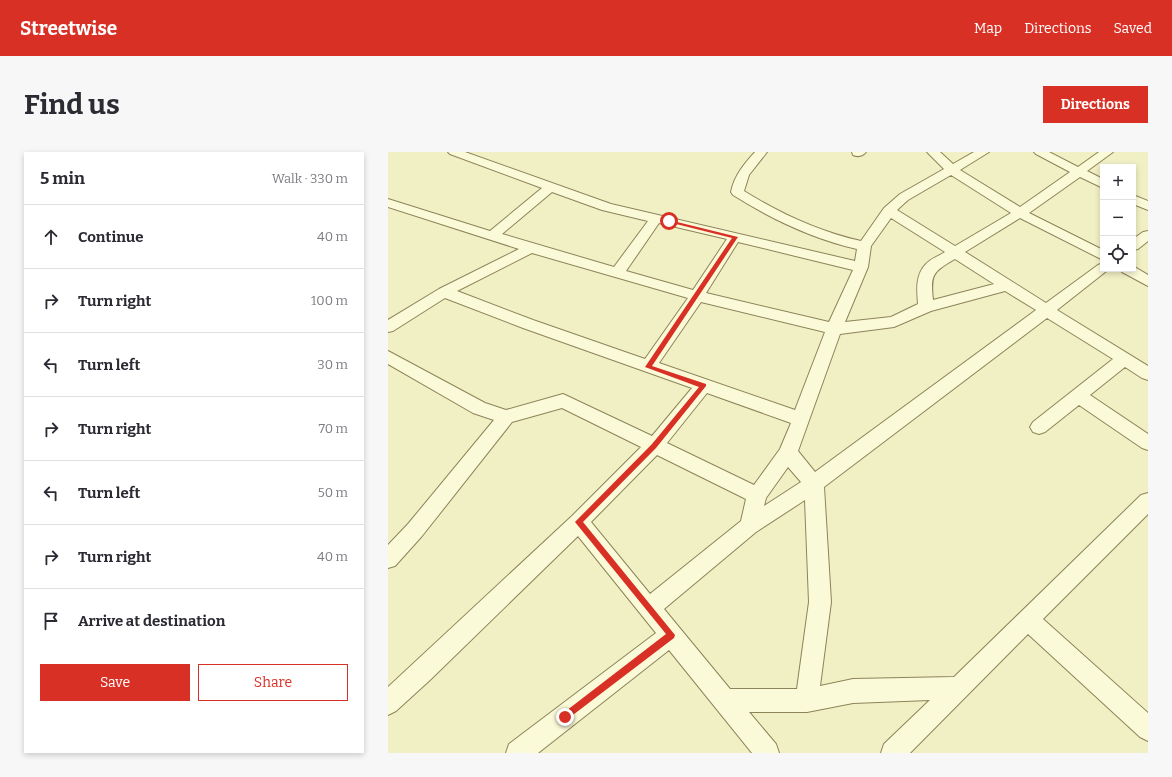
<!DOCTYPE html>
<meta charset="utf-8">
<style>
body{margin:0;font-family:Bitter,serif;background:#f7f7f7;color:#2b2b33}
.controls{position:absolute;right:12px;top:12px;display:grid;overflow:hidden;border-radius:0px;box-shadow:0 2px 6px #0003}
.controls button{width:36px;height:36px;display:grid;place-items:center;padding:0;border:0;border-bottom:1px solid #e1e1e2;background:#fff;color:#2b2b33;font:20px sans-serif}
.stop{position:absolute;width:12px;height:12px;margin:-9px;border:3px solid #d93025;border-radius:50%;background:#fff}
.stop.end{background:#d93025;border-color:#fff;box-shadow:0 1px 4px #0008}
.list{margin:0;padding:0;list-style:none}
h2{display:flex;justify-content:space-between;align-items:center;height:52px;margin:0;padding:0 16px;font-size:17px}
h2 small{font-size:13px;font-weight:400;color:#7c7c81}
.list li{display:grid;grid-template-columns:26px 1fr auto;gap:12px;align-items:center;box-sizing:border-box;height:64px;padding:0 16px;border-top:1px solid #e1e1e2}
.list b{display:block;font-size:15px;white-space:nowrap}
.list em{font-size:13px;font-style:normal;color:#7c7c81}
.actions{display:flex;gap:8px;padding:12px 16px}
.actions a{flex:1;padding:9px 0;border:1px solid #d93025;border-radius:0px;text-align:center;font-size:14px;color:#d93025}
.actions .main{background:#d93025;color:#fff}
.icon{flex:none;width:22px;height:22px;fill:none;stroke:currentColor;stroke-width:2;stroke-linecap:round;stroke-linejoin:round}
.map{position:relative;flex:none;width:760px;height:601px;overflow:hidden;border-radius:0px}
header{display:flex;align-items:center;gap:24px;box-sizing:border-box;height:56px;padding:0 20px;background:#d93025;color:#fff}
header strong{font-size:19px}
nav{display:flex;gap:22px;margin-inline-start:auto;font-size:14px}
.intro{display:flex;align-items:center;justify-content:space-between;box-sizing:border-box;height:96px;padding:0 24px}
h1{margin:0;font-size:28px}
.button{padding:10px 18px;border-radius:0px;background:#d93025;color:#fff;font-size:14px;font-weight:700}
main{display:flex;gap:24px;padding:0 24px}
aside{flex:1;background:#fff;border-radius:0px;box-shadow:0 2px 6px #0003}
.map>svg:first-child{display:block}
</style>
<header>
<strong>Streetwise</strong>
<nav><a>Map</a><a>Directions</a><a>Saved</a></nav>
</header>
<div class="intro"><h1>Find us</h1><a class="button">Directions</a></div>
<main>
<aside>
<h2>5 min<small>Walk · 330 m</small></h2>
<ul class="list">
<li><svg class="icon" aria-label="ahead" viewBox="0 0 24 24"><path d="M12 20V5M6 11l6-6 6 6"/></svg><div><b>Continue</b></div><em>40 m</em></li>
<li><svg class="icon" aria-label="right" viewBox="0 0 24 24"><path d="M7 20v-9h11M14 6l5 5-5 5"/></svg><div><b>Turn right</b></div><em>100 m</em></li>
<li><svg class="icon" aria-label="left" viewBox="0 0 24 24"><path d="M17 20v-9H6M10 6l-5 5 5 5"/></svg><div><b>Turn left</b></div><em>30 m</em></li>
<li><svg class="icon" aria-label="right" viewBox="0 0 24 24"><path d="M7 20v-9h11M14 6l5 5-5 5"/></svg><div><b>Turn right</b></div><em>70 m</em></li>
<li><svg class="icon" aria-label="left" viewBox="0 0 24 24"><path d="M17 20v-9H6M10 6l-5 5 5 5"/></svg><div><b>Turn left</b></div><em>50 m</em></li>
<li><svg class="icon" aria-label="right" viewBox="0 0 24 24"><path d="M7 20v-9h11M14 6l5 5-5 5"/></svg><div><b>Turn right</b></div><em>40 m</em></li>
<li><svg class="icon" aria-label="arrive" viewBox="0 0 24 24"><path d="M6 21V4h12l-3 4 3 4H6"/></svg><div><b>Arrive at destination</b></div></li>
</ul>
<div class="actions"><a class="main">Save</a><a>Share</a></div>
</aside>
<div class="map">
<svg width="760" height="601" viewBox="0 0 760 601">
<rect width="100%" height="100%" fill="#f1f0c4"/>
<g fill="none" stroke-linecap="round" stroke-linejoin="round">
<g stroke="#8d8359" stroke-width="2">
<g id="minor">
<path d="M60 0H77L223 52 467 109 469 97C425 87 383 67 345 43L343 40C346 24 356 12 367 0H379L361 23 356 39C391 61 432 80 473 89L496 56 512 42 556 17 539 0H552L565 12 586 0H601L572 18 632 55 682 20 648 2 646 0H661L690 15 711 0H725L699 19 715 27V36L692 25 641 61 715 98V108L632 66 577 100 658 151 710 113 715 111V117H721L669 158 760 214V228L754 226 737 215 702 243 760 282V298L754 296 691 253 657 280 651 282 645 280 642 275 645 270 725 207 659 166 436 335 443 450 432 534 465 527 566 525 753 343 760 341V362L655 467 760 561V589L752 585 640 482 522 601H493L496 592 542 548 465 551 419 560H361L388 592 391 601H364L281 498 150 601H118L121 592 268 481 190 384 42 528 8 559 0 563V535L184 364 253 295 174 256 124 270 34 384 7 414 0 416V393L20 372 106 268 85 261 0 212V199L97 251 118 258 175 242 264 284 304 236 135 176 57 146 5 179 0 180V168L51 137 131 97 0 55V47L102 79 154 36 62 2ZM563 23 623 61 567 94 509 58 520 48ZM164 40 214 58 260 69 226 115 114 82ZM503 66 557 100C551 104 542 107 538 112 527 123 529 139 530 152L503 165 457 170 480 115 483 94ZM271 71 339 87 305 138 238 119ZM350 90 465 118 441 170 318 141ZM144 101 300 146 257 207 145 168 69 139ZM567 107 606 132 545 148C542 122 545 120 567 107ZM617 139 648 158 427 320 410 299 452 182 506 175 543 159ZM313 150 437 180 407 258 271 211ZM319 241 403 271 392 297 366 333 279 291ZM269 303 358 347 353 369 262 442 203 370ZM400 315 413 330 376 354 378 346ZM417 348 421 450 409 537H342L276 457 368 380Z"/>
<path d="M464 0H478C475 4 470 5 465 3Z"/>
<path d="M745 43 760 49V58L745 52Z"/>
<path d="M760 79V89L750 97 745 98V87L755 80Z"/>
<path d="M745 114 760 123V134L734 120 732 117H745Z"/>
</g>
</g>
<use href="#minor" fill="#fbfad8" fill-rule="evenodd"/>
</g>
<path fill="#d93025" d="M281 68 350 85 264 214 318 232V234L268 296 195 370 287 483 286 486 177 569 174 568 173 565 174 562 278 482 187 370 264 292 311 235 257 215 344 86 280 70Z"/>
</svg>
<div class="controls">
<button>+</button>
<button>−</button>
<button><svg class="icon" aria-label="locate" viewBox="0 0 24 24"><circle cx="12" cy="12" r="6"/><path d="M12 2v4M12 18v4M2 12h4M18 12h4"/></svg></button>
</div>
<div class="stop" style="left:281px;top:69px"></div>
<div class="stop end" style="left:177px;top:565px"></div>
</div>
</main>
